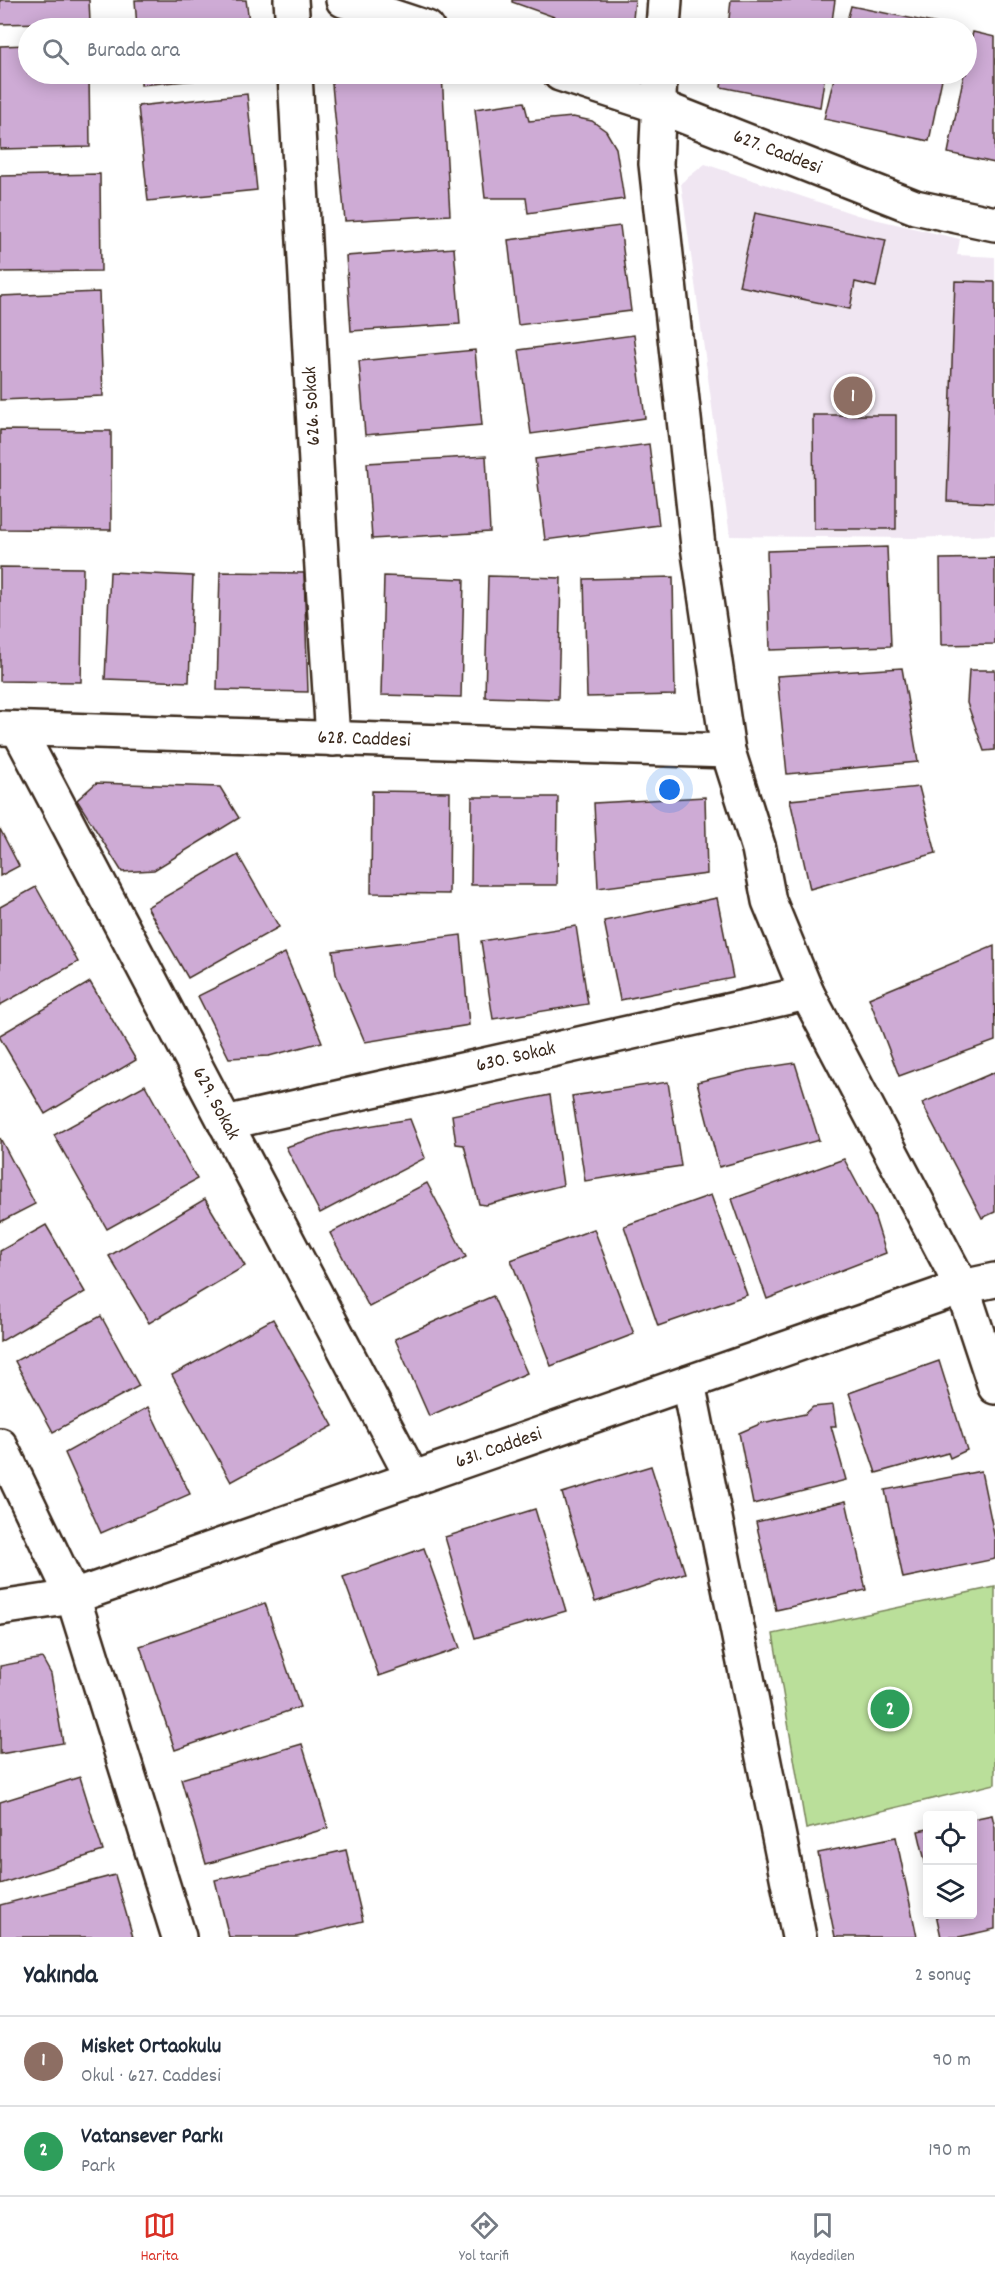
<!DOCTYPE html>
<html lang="tr">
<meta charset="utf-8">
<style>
body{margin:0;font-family:Dekko,sans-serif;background:#f2f2f3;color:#1f2937}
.controls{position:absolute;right:18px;bottom:18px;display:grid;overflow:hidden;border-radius:6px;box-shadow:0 3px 15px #0003}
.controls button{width:54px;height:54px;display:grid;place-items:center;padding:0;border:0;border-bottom:2px solid #e0e1e3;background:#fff;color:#1f2937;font:30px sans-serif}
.you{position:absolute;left:670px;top:790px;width:21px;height:21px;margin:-15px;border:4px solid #fff;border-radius:50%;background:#1a73e8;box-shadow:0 0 0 9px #1a73e833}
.badge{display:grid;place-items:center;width:39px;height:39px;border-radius:50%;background:#d93025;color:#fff;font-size:20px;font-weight:700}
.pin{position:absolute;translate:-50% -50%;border:3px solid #fff;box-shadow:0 2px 6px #0006}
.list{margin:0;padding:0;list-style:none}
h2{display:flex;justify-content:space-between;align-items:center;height:78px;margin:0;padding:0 24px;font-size:26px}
h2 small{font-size:20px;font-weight:400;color:#747a83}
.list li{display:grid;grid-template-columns:39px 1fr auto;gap:18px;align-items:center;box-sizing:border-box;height:90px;padding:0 24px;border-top:2px solid #e0e1e3}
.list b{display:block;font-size:22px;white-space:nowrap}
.list p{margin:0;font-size:20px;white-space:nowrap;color:#747a83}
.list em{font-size:20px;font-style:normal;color:#747a83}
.icon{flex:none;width:33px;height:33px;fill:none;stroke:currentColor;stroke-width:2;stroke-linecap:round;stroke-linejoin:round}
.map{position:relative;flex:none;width:995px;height:1937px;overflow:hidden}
.search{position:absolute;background:#fff;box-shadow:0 3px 15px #0003;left:18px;right:18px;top:18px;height:66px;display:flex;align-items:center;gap:15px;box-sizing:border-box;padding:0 21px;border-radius:33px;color:#747a83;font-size:22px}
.sheet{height:258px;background:#fff}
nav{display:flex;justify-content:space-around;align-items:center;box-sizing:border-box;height:84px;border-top:2px solid #e0e1e3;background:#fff;font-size:16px;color:#747a83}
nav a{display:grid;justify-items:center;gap:3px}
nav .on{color:#d93025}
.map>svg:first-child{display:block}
</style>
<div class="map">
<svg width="995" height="1937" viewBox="0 0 995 1937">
<rect width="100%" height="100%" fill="#fff"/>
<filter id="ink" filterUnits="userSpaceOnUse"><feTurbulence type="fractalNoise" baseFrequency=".0167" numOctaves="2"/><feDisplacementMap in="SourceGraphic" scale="12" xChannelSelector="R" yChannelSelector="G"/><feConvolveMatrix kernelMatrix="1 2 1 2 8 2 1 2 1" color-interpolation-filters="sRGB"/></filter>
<g filter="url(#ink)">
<path fill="#f0e6f2" d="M705 164 857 215 960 239 957 255 995 257V535L912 538 730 536 681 183Z"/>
<path fill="#badf9a" stroke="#7a845c" stroke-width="1.5" d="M995 1587V1784L806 1829 773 1634Z"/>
<g fill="#ceabd5" stroke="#3b2a1e" stroke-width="1.5">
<path d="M0 0H89L90 22 0 24Z"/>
<path d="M135 0H246L250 28H137Z"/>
<path d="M512 0H635L632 28H585L512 2Z"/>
<path d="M731 0H835L831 28H728Z"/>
<path d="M851 6 953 27V28H845Z"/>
<path d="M973 32 995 37V163L948 153 964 74H966V62Z"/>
<path d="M28 45V74H89L90 147 0 149V46Z"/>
<path d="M141 74H256V75L141 85Z"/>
<path d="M331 74H442L450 215 345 221Z"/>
<path d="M723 74H825L820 107 721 87Z"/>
<path d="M835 74H943L929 141 824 119Z"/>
<path d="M247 94 257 190 148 201 138 106Z"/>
<path d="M524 102 529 121 573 117 592 121 606 131 616 148 624 199 528 213 526 198H485L475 109Z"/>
<path d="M100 174 101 271 0 272V176Z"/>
<path d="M755 213 886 240 876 287 855 282 850 309 739 286Z"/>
<path d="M620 226 631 311 518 325 508 240Z"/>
<path d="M454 248 460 324 351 331 346 256Z"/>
<path d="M955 281 995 282V503L947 501Z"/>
<path d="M99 292 103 396 0 400V296Z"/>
<path d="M634 335 645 418 531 434 519 350Z"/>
<path d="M475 350 482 425 365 435 359 361Z"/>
<path d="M813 415H896V529H814Z"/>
<path d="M0 430 111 431V530L0 529Z"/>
<path d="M649 444 659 525 545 540 535 459Z"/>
<path d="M486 456 490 532 372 539 367 463Z"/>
<path d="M887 547 891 646 770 650 767 551Z"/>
<path d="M995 558V644L941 645 940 559Z"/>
<path d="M0 567 83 568 81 682 0 681Z"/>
<path d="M110 572 193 576 189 682 105 679Z"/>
<path d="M220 572 304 573 308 692 217 690Z"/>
<path d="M384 576 464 579 461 697 381 695Z"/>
<path d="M488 576 561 578 558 699 485 697Z"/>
<path d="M673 577 675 695 587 697 584 579Z"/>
<path d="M902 668 918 762 787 774 777 676Z"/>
<path d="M969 670H995V750L984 751 967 703Z"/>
<path d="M96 783 220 787 239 818 154 870 122 872 77 800Z"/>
<path d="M919 787 936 853 810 889 790 800Z"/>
<path d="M372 791 450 792 449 894 371 893Z"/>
<path d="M472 797H558L557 885H471Z"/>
<path d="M705 797 707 874 598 888 594 803Z"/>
<path d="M0 829 19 866 0 876Z"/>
<path d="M238 855 279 927 188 978 147 907Z"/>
<path d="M36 887 78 962 0 1005V907Z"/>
<path d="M717 898 733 978 620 1000 604 921Z"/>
<path d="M576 926 588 1004 493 1019 481 941Z"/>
<path d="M461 935 469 1025 365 1042 336 974 333 951Z"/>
<path d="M994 946 995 1041 899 1076 869 998Z"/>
<path d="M285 953 322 1042 269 1056 229 1058 198 996Z"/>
<path d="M90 982 136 1060 45 1114 0 1038V1035Z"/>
<path d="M795 1063 819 1140 719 1167 697 1082 748 1070Z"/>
<path d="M995 1072V1212L982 1218 922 1103Z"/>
<path d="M668 1082 681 1166 585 1181 572 1096Z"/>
<path d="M145 1085 197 1179 107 1229 54 1135Z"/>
<path d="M550 1095 563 1185 486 1205 479 1204 464 1145 456 1144 452 1115Z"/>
<path d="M410 1119 425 1158 320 1213 286 1147 332 1132Z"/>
<path d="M0 1138 35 1204 0 1222Z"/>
<path d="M844 1159 874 1215 886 1253 767 1299 732 1199Z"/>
<path d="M427 1183 466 1257 369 1307 330 1233Z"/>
<path d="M711 1195 747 1295 658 1326 624 1226Z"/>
<path d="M205 1199 245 1266 149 1323 109 1256Z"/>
<path d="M46 1225 85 1292 0 1342V1251Z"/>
<path d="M594 1229 634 1334 551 1366 511 1260Z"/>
<path d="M493 1296 527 1373 429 1416 395 1339Z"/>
<path d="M101 1316 139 1386 53 1432 15 1361Z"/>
<path d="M273 1319 333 1426 231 1482 172 1375Z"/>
<path d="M939 1361 967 1450 950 1458 948 1453 876 1473 849 1393Z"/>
<path d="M833 1405 836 1426H831L846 1480 753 1504 739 1433 762 1423 805 1414 813 1407Z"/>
<path d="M148 1407 190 1494 101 1533 65 1453Z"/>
<path d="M651 1466 685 1573 595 1602 562 1493Z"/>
<path d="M981 1471 995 1539V1559L903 1578 885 1490Z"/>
<path d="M846 1501 866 1590 776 1610 756 1522Z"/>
<path d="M535 1509 566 1611 475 1638 445 1537Z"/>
<path d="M424 1548 460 1648 379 1676 343 1577Z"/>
<path d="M265 1603 300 1707 175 1750 140 1646Z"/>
<path d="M42 1658 51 1674 63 1743 0 1754V1666Z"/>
<path d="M302 1744 328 1828 206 1864 181 1779Z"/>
<path d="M80 1777 103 1851 0 1884V1802Z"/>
<path d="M992 1815 995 1828V1929L959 1937H941L936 1914H972V1819Z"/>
<path d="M928 1829V1874L918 1831Z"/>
<path d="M896 1837 917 1937H835L818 1853Z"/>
<path d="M346 1850 363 1921 297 1937H229L215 1880Z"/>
<path d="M115 1875 133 1937H0V1905Z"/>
</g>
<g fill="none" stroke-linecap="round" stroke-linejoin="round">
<g stroke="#3b2a1e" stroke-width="38">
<g id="minor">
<path d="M291 0 293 28"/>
<path d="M343 0 427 28"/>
<path d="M663 28 665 0"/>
<path d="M295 74 320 537 333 739"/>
<path d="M560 74 658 106 915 207 995 224"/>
<path d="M660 74 656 164 698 546 728 751 759 849 769 901 807 993 962 1287 995 1387"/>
<path d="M0 728 728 751"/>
<path d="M18 729 413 1479"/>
<path d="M225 1123 807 993"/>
<path d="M688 1383 799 1937"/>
<path d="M0 1445 73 1597 179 1937"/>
<path d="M0 1608 73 1597 962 1287 995 1280"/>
</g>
</g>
<use href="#minor" stroke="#fff" stroke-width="33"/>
</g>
</g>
<g text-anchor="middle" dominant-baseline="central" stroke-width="5" stroke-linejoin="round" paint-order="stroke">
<g font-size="20" fill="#3b2a1e" stroke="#fff">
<text transform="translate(777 153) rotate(21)">627. Caddesi</text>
<text transform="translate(313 406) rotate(-93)">626. Sokak</text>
<text transform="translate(364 740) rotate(2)">628. Caddesi</text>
<text transform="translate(516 1058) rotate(-13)">630. Sokak</text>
<text transform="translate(215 1104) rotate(62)">629. Sokak</text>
<text transform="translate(499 1449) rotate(-19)">631. Caddesi</text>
</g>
</g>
</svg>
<div class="controls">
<button><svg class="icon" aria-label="locate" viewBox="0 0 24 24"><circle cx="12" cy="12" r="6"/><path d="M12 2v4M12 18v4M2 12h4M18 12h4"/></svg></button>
<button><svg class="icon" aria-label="layers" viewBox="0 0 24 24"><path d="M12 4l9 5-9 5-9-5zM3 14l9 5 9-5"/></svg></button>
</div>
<div class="you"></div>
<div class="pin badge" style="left:853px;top:396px;background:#8d6e63">1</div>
<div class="pin badge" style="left:890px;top:1709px;background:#2e9e5b">2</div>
<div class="search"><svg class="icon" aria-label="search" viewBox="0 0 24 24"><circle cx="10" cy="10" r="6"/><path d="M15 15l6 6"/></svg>Burada ara</div>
</div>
<section class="sheet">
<h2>Yakında<small>2 sonuç</small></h2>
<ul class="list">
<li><span class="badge" style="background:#8d6e63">1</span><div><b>Misket Ortaokulu</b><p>Okul · 627. Caddesi</p></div><em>90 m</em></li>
<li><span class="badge" style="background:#2e9e5b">2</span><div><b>Vatansever Parkı</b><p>Park</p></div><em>190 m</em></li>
</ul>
</section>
<nav>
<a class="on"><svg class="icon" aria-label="map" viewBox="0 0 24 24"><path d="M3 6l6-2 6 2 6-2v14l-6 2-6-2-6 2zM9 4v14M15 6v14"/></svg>Harita</a>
<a><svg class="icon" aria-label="directions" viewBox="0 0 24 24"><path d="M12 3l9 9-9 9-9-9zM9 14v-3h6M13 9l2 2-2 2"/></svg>Yol tarifi</a>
<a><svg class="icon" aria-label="saved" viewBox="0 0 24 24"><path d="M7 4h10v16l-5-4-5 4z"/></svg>Kaydedilen</a>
</nav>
